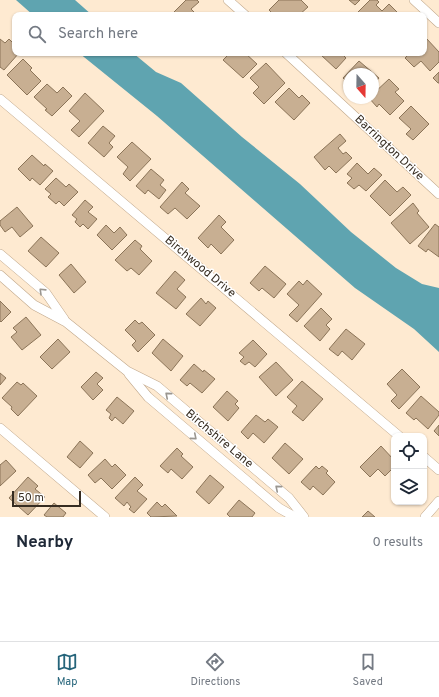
<!DOCTYPE html>
<style>
body{margin:0;font-family:Overpass,sans-serif;background:#f2f2f3;color:#1f2937}
.controls{position:absolute;right:12px;bottom:12px;display:grid;overflow:hidden;border-radius:8px;box-shadow:0 1px 3px #0004}
.controls button{width:36px;height:36px;display:grid;place-items:center;padding:0;border:0;border-bottom:1px solid #e0e1e3;background:#fff;color:#1f2937;font:20px sans-serif}
.compass{position:absolute;left:343px;top:68px;width:36px;height:36px;border-radius:50%;background:#fff;box-shadow:0 1px 3px #0004;rotate:160deg}
.scale{position:absolute;left:12px;bottom:10px;width:69px;box-sizing:border-box;padding-left:4px;border:2px solid #362c21;border-top:0;font-size:11px;line-height:14px;white-space:nowrap;color:#362c21;-webkit-text-stroke:3px #fff;paint-order:stroke}
.list{margin:0;padding:0;list-style:none}
h2{display:flex;justify-content:space-between;align-items:center;height:52px;margin:0;padding:0 16px;font-size:17px}
h2 small{font-size:13px;font-weight:400;color:#747a83}
.icon{flex:none;width:22px;height:22px;fill:none;stroke:currentColor;stroke-width:2;stroke-linecap:round;stroke-linejoin:round}
.map{position:relative;flex:none;width:439px;height:517px;overflow:hidden}
.search{position:absolute;background:#fff;box-shadow:0 1px 3px #0004;left:12px;right:12px;top:12px;height:44px;display:flex;align-items:center;gap:10px;box-sizing:border-box;padding:0 14px;border-radius:8px;color:#747a83;font-size:15px}
.sheet{height:124px;background:#fff}
nav{display:flex;justify-content:space-around;align-items:center;box-sizing:border-box;height:56px;border-top:1px solid #e0e1e3;background:#fff;font-size:11px;color:#747a83}
nav a{display:grid;justify-items:center;gap:2px}
nav .on{color:#25647a}
.map>svg:first-child{display:block}
</style>
<div class="map">
<svg width="439" height="517" viewBox="0 0 439 517">
<rect width="100%" height="100%" fill="#feead1"/>
<g fill="#5fa4b0">
<path d="M16 0H75L92 15H33Z"/>
<path d="M79 53H133L156 72 181 83 242 137 300 184 351 232 396 268 422 284 439 288V352L414 329 355 288 157 116Z"/>
</g>
<g fill="#c8af92" stroke="#8b7458">
<path d="M186 0H197L199 2 191 9 197 15H171Z"/>
<path d="M279 0H301L308 7 299 15H274L269 10Z"/>
<path d="M349 0H360L355 5Z"/>
<path d="M370 0H377L379 2 376 5 382 11 389 4 397 12 394 15H362L358 12Z"/>
<path d="M426 38 439 52V62L430 71 421 61 414 67 405 58 410 53H424V40Z"/>
<path d="M0 39 5 43 9 39 15 45V53H19L4 70 0 67Z"/>
<path d="M230 53H245L257 64 243 78 223 60Z"/>
<path d="M322 53H343L342 54 346 58 336 69 321 55Z"/>
<path d="M23 59 32 68 30 70 41 81 27 95 7 75Z"/>
<path d="M359 61 379 78 373 85V74H349V84L343 78Z"/>
<path d="M266 63 285 83 264 104 253 93 259 87 250 78Z"/>
<path d="M439 72V83H438L433 78Z"/>
<path d="M389 79 399 89 395 92 404 101 390 115 379 104 377 107 369 98H373V94Z"/>
<path d="M47 84 57 93 63 87 72 96 52 116 45 110 47 109 34 97Z"/>
<path d="M289 88 299 98 302 95 310 103 294 120 275 102Z"/>
<path d="M85 93 104 111 79 137 71 130 80 121 69 111Z"/>
<path d="M411 106 429 124 413 140 406 134 411 129 399 118Z"/>
<path d="M103 126 115 136 109 143 113 147 104 157 88 143Z"/>
<path d="M340 134 346 141 338 148 343 154 346 152 352 158 336 173 329 166 325 170 314 157Z"/>
<path d="M132 142 151 159 130 181 123 174 128 167 117 157Z"/>
<path d="M32 155 44 166 45 164 53 171 40 185 32 178 30 181 18 169Z"/>
<path d="M357 163 368 174 374 168 382 175 366 191 359 185 354 189 347 183 352 178 347 174Z"/>
<path d="M151 169 164 180 160 185 166 190 159 199 148 190 145 194 136 186Z"/>
<path d="M56 178 66 187 69 184 78 192 64 206 59 201 56 204 48 197 51 194 45 189Z"/>
<path d="M385 180 397 192 403 187 411 195 390 216 370 196Z"/>
<path d="M182 182 189 189 185 193 200 206 187 219 175 208 168 214 160 207Z"/>
<path d="M85 200 93 207 88 212 97 219 88 229 83 224 80 227 75 222 77 219 72 215Z"/>
<path d="M413 203 419 211 417 213 429 227 410 244 391 223Z"/>
<path d="M17 207 33 226 20 237 12 227 5 232 0 225V221Z"/>
<path d="M219 215 226 222 221 227 234 240 221 254 211 244 208 248 198 238Z"/>
<path d="M435 224 439 227V257L428 249 426 252 418 246Z"/>
<path d="M106 225 114 233 120 227 127 235 112 250 97 235Z"/>
<path d="M41 237 59 253 46 267 28 251Z"/>
<path d="M135 240 142 246 140 249 152 261 139 275 131 268 127 271 115 260Z"/>
<path d="M71 264 86 282 74 293 59 275Z"/>
<path d="M265 266 286 284 274 298 262 288 259 291 250 283Z"/>
<path d="M175 271 185 280 177 289 186 297 176 309 156 293Z"/>
<path d="M307 280 322 294 297 322 289 315 299 305 287 294 299 281 303 285Z"/>
<path d="M201 298 206 304 208 301 216 308 200 326 186 314Z"/>
<path d="M0 301 11 312 1 322 0 321Z"/>
<path d="M321 308 332 319 326 325 330 329 320 341 304 326Z"/>
<path d="M26 317 41 335 22 350 11 337 17 332 13 328Z"/>
<path d="M135 320 139 324 142 322 155 335 138 352 132 345 136 341 125 330Z"/>
<path d="M346 329 365 344 352 360 342 351 338 356 329 349Z"/>
<path d="M58 339 70 352 52 369 40 357Z"/>
<path d="M163 339 183 356 171 371 152 353Z"/>
<path d="M253 340 267 354 255 367 249 362 245 365 240 361 244 357 239 353Z"/>
<path d="M276 362 293 380 276 396 259 377Z"/>
<path d="M194 364 203 372 204 370 215 379 202 393 190 383 187 386 180 380Z"/>
<path d="M402 369 420 387 399 409 391 401 397 395 387 384Z"/>
<path d="M96 372 103 378 97 384 103 390 93 400 81 387Z"/>
<path d="M0 373 6 378 0 385Z"/>
<path d="M302 381 323 399 303 421 292 412 297 406 287 397Z"/>
<path d="M17 382 21 385 23 383 37 396 18 416 11 409 12 407 2 398Z"/>
<path d="M227 391 238 401 235 404 239 408 228 421 213 407Z"/>
<path d="M421 396 439 412V415L428 429 416 418 414 420 406 413Z"/>
<path d="M117 397 134 411 123 424 115 417 112 421 109 418 111 414 106 410Z"/>
<path d="M256 415 265 422 268 419 278 427 264 443 253 433 248 439 241 432Z"/>
<path d="M439 425V436L434 431Z"/>
<path d="M80 441 93 453 80 468 67 457Z"/>
<path d="M285 443 303 459 289 474 272 458Z"/>
<path d="M381 446 394 460V467L385 476 378 469 370 477 360 467Z"/>
<path d="M177 448 183 454 181 456 193 467 182 479 171 469 168 473 160 466Z"/>
<path d="M105 459 112 467 115 464 126 475 112 489 101 478 95 483 88 475Z"/>
<path d="M6 460 16 471 0 486V465Z"/>
<path d="M316 466 319 469 322 466 328 471 326 473 335 482 323 495 313 486 310 490 301 482Z"/>
<path d="M210 475 224 487 209 504 196 492Z"/>
<path d="M28 477 38 486 35 489 45 497 28 515 9 498Z"/>
<path d="M135 477 143 485 137 491 147 499 134 513 129 509 131 507 127 502 124 506 115 498Z"/>
<path d="M239 500 255 513 252 517H230L227 514Z"/>
<path d="M157 502 162 507 165 504 177 516 151 517 147 513Z"/>
<path d="M54 503 66 513 63 517H47L44 515Z"/>
<path d="M368 511 375 517H362Z"/>
</g>
<g fill="none" stroke-linecap="round" stroke-linejoin="round">
<g stroke="#c0a78a" stroke-width="10">
<g id="minor">
<path d="M228 0 245 15"/>
<path d="M414 0 439 23"/>
<path d="M286 53 439 194"/>
<path d="M0 99 399 436"/>
<path d="M0 254 46 293 64 319"/>
<path d="M0 275 34 305 66 322 127 371 157 386 289 498 304 517"/>
<path d="M129 374 148 397 279 508 295 517"/>
<path d="M0 428 105 517"/>
<path d="M424 457 439 470"/>
<path d="M425 517 439 501"/>
</g>
</g>
<use href="#minor" stroke="#fff" stroke-width="9"/>
</g>
<defs><path id="oneway-chevron" d="M-2-3.5L2.5 0L-2 3.5" fill="none" stroke-width="1.6" stroke-linecap="round" stroke-linejoin="round"/></defs>
<g stroke="#9a9690">
<use href="#oneway-chevron" transform="translate(42 291) rotate(-136)"/>
<use href="#oneway-chevron" transform="translate(168 395) rotate(-140)"/>
<use href="#oneway-chevron" transform="translate(194 437) rotate(40)"/>
<use href="#oneway-chevron" transform="translate(278 488) rotate(-140)"/>
</g>
<g text-anchor="middle" dominant-baseline="central" stroke-width="3" stroke-linejoin="round" paint-order="stroke">
<g font-size="12" fill="#362c21" stroke="#fff">
<text transform="translate(389 148) rotate(43)">Barrington Drive</text>
<text transform="translate(200 267) rotate(40)">Birchwood Drive</text>
<text transform="translate(219 439) rotate(40)">Birchshire Lane</text>
</g>
</g>
</svg>
<div class="controls">
<button><svg class="icon" aria-label="locate" viewBox="0 0 24 24"><circle cx="12" cy="12" r="6"/><path d="M12 2v4M12 18v4M2 12h4M18 12h4"/></svg></button>
<button><svg class="icon" aria-label="layers" viewBox="0 0 24 24"><path d="M12 4l9 5-9 5-9-5zM3 14l9 5 9-5"/></svg></button>
</div>
<svg class="compass" viewBox="-18 -18 36 36"><path d="M0-13l5 13h-10z" fill="#e53935"/><path d="M0 13l5-13h-10z" fill="#747a83"/></svg>
<div class="scale">50 m</div>
<div class="search"><svg class="icon" aria-label="search" viewBox="0 0 24 24"><circle cx="10" cy="10" r="6"/><path d="M15 15l6 6"/></svg>Search here</div>
</div>
<section class="sheet">
<h2>Nearby<small>0 results</small></h2>
<ul class="list">
</ul>
</section>
<nav>
<a class="on"><svg class="icon" aria-label="map" viewBox="0 0 24 24"><path d="M3 6l6-2 6 2 6-2v14l-6 2-6-2-6 2zM9 4v14M15 6v14"/></svg>Map</a>
<a><svg class="icon" aria-label="directions" viewBox="0 0 24 24"><path d="M12 3l9 9-9 9-9-9zM9 14v-3h6M13 9l2 2-2 2"/></svg>Directions</a>
<a><svg class="icon" aria-label="saved" viewBox="0 0 24 24"><path d="M7 4h10v16l-5-4-5 4z"/></svg>Saved</a>
</nav>
